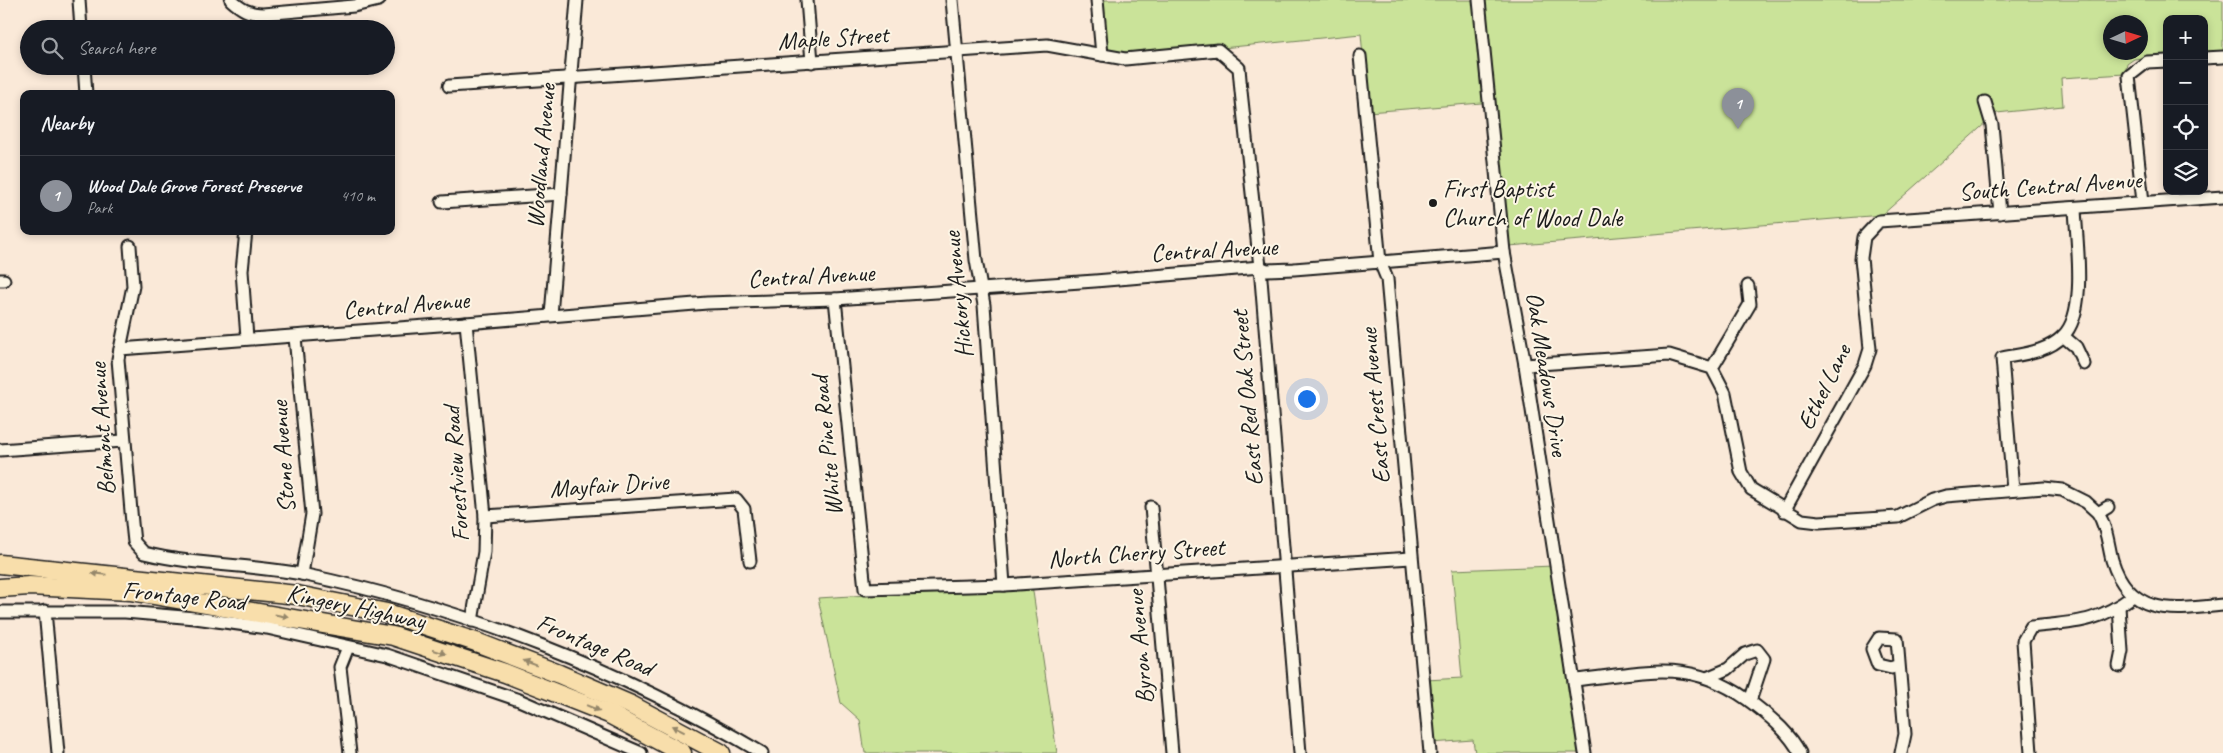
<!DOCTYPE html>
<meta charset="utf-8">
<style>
body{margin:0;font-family:Caveat,sans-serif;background:#242831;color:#f1f3f6}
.controls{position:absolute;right:15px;top:15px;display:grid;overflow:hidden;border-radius:10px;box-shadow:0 2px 8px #0003}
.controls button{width:45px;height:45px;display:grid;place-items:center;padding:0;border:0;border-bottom:1px solid #363941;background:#171b24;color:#f1f3f6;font:25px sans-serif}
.compass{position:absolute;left:2103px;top:15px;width:45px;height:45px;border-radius:50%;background:#171b24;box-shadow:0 2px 8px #0003;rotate:86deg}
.you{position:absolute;left:1306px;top:398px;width:18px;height:18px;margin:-12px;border:4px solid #fff;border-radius:50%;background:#1a73e8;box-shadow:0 0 0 8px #1a73e833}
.badge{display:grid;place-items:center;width:32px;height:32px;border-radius:50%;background:#8c9099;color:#fff;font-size:16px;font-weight:700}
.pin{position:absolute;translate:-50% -41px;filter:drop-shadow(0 1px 2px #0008)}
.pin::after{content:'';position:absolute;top:26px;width:18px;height:15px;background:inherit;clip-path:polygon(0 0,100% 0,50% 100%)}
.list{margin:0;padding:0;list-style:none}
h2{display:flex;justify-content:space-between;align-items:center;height:65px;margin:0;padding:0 20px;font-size:21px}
h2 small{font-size:16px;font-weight:400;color:#9ea1a6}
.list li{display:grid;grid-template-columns:32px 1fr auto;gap:15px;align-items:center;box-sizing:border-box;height:80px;padding:0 20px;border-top:1px solid #363941}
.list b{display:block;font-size:19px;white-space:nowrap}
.list p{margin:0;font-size:16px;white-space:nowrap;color:#9ea1a6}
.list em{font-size:16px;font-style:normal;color:#9ea1a6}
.icon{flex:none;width:28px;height:28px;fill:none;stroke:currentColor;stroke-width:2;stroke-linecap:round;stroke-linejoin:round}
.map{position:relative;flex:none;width:2223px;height:753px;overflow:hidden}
.search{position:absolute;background:#171b24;box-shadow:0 2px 8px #0003;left:20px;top:20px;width:375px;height:55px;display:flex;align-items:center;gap:12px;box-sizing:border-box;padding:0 18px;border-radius:28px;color:#9ea1a6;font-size:19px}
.panel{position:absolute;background:#171b24;box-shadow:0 2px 8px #0003;left:20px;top:90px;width:375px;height:145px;border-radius:10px}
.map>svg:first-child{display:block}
</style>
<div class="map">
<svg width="2223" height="753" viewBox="0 0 2223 753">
<rect width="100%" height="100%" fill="#fae9d8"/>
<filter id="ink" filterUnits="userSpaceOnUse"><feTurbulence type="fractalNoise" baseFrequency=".02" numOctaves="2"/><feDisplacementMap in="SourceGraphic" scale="10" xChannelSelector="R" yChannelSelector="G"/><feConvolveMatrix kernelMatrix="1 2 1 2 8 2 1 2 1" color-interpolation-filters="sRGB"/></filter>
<g filter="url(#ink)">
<g fill="#cae399" stroke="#73805a" fill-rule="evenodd">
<path d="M1102 0H2223V51L2204 52V19H2167V55L2134 59 2127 64 2125 74 2061 78 2063 106 1997 113 1882 215 1509 246 1494 102 1368 112 1361 34 1222 48 1206 45 1118 53 1107 50ZM2110 22H2140V52H2110Z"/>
<path d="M1554 566 1581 753H1475L1473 740 1431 743 1426 680 1462 678 1452 570Z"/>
<path d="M1032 585 1057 753H865L860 720 841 703 818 598Z"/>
</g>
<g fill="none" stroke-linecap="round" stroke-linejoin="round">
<g stroke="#1c1c1c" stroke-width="15">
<g id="minor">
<path d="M79 0 81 29"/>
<path d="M231 0C241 9 249 14 263 14L354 6 379 0"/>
<path d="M807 0 812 62"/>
<path d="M952 0 976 260 984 305 1004 585"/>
<path d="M1097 0 1102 55"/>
<path d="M1479 0 1504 252 1525 365 1585 753"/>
<path d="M1360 56 1380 262 1387 279 1430 753"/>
<path d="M2204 58 2223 57"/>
<path d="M84 66 86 94"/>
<path d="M449 86 1047 45 1125 59 1218 50 1239 68 1241 91 1260 267 1300 753"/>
<path d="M1985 102 1992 125 2000 213"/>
<path d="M442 202 561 194"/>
<path d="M2143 202 2129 76 2147 62 2167 61"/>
<path d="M246 231 242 271 247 338"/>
<path d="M130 246 133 286 118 359 132 523 134 542 144 553C197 566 252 564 306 575 464 608 623 670 762 753"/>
<path d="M0 280H4"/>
<path d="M835 299 865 589 1004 585 1411 558"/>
<path d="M551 315 577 0"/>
<path d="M466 323 485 516 484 552 472 621"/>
<path d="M2063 336 2076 347 2084 364"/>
<path d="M295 337 312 514 302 574"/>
<path d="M120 349 466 323 707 303 835 299 1095 281 1260 267 1267 270 1294 269 1504 252"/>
<path d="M1525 365 1669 355 1712 368 1725 393 1741 472 1751 489 1802 520 1819 522 1898 517 1932 500 1946 496 2044 488 2062 490 2086 502 2098 513 2108 507"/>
<path d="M1712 368 1750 304 1748 286"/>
<path d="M0 450 123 441"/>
<path d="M2013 490 2002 358C2022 354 2048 352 2063 336 2088 312 2076 240 2075 208"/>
<path d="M1151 507 1172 753"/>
<path d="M1784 511 1865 365 1870 349 1861 258 1864 237 1879 221 2223 197"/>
<path d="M2098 513C2107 528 2108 544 2112 560 2130 618 2174 610 2223 605"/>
<path d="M485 516 736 499 744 509 750 561"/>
<path d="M2119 607 2122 651 2119 666"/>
<path d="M45 611 58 753"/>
<path d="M0 612H125L195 618 267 628 387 655 519 700 641 753"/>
<path d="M348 647 340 667 350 753"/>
<path d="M1899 665 1891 668 1878 665 1872 649 1879 638 1897 639 1905 734 1901 753"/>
<path d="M1709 677 1728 669 1745 654 1757 650 1764 659 1750 701"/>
<path d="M1575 680C1650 672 1693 656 1756 706 1774 720 1790 734 1800 753"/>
<path d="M2031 753 2023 641 2031 627C2074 622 2096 624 2133 596"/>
</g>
</g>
<g stroke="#1c1c1c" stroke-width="21">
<g id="highway">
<path d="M0 564 297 595 387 613 476 642 559 674 631 705 721 753"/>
<path d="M0 588 29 586 130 591 393 636 505 673 609 714 682 753"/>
</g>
</g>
<use href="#minor" stroke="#fcf5e5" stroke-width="11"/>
<use href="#highway" stroke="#f8deab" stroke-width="18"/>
</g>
<defs><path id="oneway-solid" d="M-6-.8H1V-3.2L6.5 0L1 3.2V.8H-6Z" transform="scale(1.25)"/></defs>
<g fill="#95876b">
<use href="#oneway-solid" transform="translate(99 574) rotate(-174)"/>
<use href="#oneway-solid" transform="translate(282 616) rotate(11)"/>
<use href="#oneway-solid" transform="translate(440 652) rotate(18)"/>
<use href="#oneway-solid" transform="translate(530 663) rotate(-159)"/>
<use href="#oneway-solid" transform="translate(593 708) rotate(22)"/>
<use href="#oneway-solid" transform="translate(678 729) rotate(-153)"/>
</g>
</g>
<circle fill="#1c1c1c" stroke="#fcf5e5" stroke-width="2" cx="1433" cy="203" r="5"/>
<g text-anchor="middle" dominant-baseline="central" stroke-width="4" stroke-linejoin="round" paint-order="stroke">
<g font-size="25" fill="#1c1c1c" stroke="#fcf5e5">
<text transform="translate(833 38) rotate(-4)">Maple Street</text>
<text transform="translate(541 156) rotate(-85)">Woodland Avenue</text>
<text transform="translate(2050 186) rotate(-4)">South Central Avenue</text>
<text transform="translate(1214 250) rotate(-3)">Central Avenue</text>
<text transform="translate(811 276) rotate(-3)">Central Avenue</text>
<text transform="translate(958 295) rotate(-96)">Hickory Avenue</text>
<text transform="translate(406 305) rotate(-5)">Central Avenue</text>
<text transform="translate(1547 374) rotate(81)">Oak Meadows Drive</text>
<text transform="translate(1824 387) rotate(-64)">Ethel Lane</text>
<text transform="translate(1247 398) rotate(-95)">East Red Oak Street</text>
<text transform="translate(1375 406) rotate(-95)">East Crest Avenue</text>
<text transform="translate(102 429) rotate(-94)">Belmont Avenue</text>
<text transform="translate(827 446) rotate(-96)">White Pine Road</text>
<text transform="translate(283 457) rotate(-94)">Stone Avenue</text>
<text transform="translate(456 474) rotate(-94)">Forestview Road</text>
<text transform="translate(609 485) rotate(-4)">Mayfair Drive</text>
<text transform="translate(1136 553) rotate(-4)">North Cherry Street</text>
<text transform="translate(184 596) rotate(6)">Frontage Road</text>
<text transform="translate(356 607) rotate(12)">Kingery Highway</text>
<text transform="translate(595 645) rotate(23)">Frontage Road</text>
<text transform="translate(1140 647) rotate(-95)">Byron Avenue</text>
</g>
<g font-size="25" fill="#1c1c1c" stroke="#fcf5e5" text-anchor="start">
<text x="1443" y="189">First Baptist<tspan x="1443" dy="29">Church of Wood Dale</tspan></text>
</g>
</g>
</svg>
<div class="controls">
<button>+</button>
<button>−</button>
<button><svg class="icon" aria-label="locate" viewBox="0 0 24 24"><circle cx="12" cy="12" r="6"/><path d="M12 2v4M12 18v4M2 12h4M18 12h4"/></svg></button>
<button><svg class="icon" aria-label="layers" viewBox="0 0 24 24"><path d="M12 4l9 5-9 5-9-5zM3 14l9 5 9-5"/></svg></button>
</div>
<svg class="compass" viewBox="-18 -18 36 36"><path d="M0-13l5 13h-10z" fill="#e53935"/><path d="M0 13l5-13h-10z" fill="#9ea1a6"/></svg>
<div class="you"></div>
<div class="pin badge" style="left:1738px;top:129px">1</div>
<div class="search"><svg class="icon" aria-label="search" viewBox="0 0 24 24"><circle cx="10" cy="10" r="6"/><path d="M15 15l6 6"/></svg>Search here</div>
<section class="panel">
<h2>Nearby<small></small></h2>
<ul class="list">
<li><span class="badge">1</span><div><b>Wood Dale Grove Forest Preserve</b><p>Park</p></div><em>410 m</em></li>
</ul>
</section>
</div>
